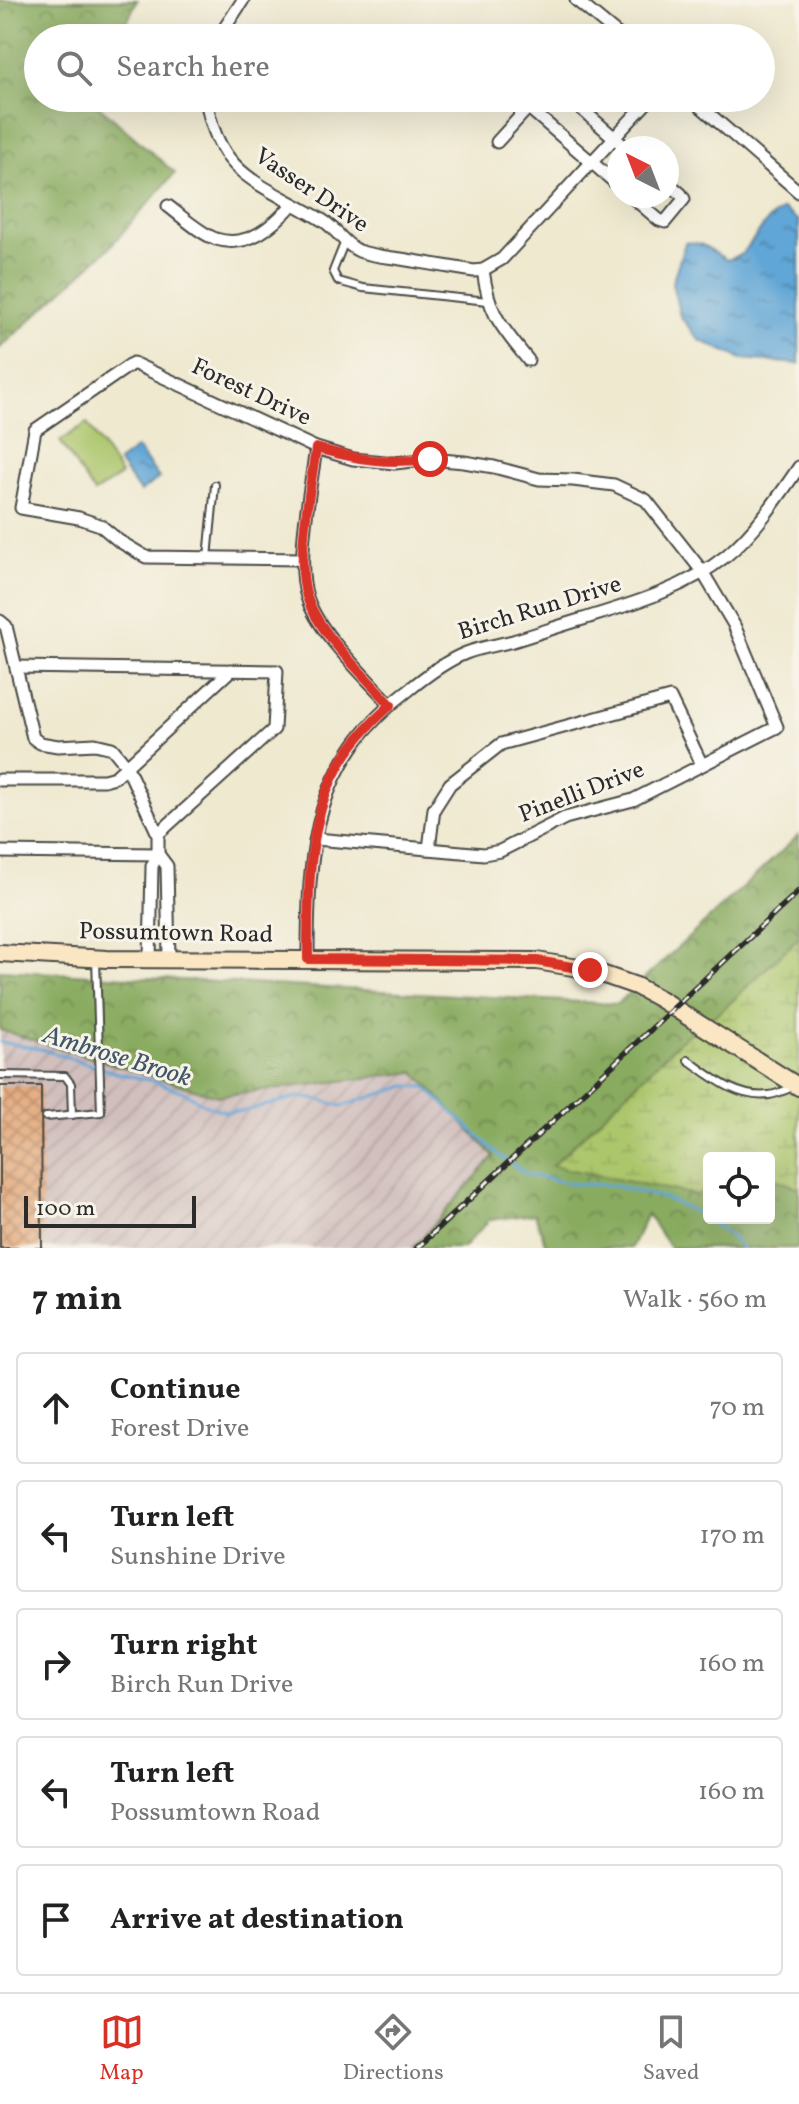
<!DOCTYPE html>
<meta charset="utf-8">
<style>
body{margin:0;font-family:Vollkorn,serif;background:#f6f6f6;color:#222}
.controls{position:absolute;right:24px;bottom:24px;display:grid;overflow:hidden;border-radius:8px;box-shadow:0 8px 32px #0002}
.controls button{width:72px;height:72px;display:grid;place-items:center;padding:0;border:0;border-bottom:2px solid #e0e0e0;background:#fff;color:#222;font:40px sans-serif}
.compass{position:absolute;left:607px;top:136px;width:72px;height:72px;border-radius:50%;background:#fff;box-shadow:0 8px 32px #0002;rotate:318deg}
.scale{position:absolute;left:24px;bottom:20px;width:172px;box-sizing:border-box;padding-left:8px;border:4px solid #2b2b2b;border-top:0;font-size:22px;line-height:28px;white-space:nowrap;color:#2b2b2b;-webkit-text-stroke:6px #f7f3e8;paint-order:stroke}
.stop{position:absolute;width:24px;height:24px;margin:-18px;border:6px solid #d93025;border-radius:50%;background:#fff}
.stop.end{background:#d93025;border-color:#fff;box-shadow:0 2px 8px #0008}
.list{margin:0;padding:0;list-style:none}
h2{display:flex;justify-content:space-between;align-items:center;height:104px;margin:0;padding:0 32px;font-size:34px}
h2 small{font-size:26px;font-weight:400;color:#767676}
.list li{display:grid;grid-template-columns:52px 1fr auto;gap:24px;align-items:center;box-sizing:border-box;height:112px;margin:0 16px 16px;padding:0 16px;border:2px solid #e0e0e0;border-radius:8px}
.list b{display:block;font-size:30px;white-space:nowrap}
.list p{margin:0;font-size:26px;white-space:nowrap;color:#767676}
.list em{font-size:26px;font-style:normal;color:#767676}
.icon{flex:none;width:44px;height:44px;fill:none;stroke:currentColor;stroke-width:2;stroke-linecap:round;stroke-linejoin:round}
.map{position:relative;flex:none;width:799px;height:1248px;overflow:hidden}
.search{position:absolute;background:#fff;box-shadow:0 8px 32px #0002;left:24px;right:24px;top:24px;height:88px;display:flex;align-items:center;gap:20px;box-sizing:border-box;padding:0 28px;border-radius:44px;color:#767676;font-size:30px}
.sheet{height:744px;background:#fff}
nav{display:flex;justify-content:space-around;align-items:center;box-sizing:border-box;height:112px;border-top:2px solid #e0e0e0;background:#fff;font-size:22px;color:#767676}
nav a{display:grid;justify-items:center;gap:4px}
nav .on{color:#d93025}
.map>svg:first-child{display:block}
</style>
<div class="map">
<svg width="799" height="1248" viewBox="0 0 799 1248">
<defs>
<pattern id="industrial-furrows" width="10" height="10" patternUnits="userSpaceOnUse" patternTransform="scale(2)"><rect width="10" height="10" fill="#d1bfbd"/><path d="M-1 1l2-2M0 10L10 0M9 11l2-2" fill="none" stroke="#b4a4a3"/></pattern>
<pattern id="forest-crowns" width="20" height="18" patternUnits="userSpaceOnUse" patternTransform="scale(2)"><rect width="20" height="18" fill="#89ab60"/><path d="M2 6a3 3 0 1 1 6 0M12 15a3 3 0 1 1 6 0" fill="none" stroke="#708b4f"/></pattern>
<pattern id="wetland-marsh" width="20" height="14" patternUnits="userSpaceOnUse" patternTransform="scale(2)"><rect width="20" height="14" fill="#acc66c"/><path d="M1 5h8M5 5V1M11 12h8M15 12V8" fill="none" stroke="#94aa5e"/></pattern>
<pattern id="water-ripples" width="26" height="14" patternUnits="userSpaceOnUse" patternTransform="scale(2)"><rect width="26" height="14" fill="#60a6d6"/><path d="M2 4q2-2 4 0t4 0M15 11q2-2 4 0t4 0" fill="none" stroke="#4f87ae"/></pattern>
<pattern id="building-cross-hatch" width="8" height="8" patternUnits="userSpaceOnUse" patternTransform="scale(2)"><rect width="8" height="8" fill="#e4ab7e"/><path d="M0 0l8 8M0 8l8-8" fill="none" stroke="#b98b67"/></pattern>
</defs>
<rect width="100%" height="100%" fill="#f7f3e8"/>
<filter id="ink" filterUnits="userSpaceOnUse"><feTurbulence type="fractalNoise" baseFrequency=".0125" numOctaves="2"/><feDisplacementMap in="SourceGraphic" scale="16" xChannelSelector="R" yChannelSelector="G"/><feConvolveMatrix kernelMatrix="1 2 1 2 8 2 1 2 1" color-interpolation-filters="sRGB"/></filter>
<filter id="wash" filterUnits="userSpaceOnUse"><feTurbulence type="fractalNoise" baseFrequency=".006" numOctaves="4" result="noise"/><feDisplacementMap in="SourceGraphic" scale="32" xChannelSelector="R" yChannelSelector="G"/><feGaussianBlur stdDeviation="1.8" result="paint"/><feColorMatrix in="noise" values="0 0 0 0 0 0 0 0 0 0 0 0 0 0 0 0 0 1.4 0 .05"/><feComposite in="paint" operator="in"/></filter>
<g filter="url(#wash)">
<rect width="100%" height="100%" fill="#efe9d0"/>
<path fill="url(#industrial-furrows)" d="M0 1030 217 1096 415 1072 494 1156 413 1248H0Z"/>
<path fill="#acc66c" stroke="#6c784c" stroke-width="2" d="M87 423 121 475 94 493 60 441Z"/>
<g fill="url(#forest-crowns)" stroke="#5a6b46" stroke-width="2">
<path d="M0 0H137L120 38H38V98H93L92 100 175 173 109 248 0 348Z"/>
<path d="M799 835V937L726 1007 681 1040 553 1165 695 1195 709 1191V1218H769V1177L799 1188V1248H670L647 1214 631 1248H547L535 1214 489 1220 463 1248H413L494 1156 415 1072 217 1096 0 1030V970L617 1004Z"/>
</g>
<path fill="url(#wetland-marsh)" stroke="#6c784c" stroke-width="2" d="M799 937V1188L769 1177V1158H709V1191L696 1195 552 1166 681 1040 726 1007Z"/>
<g fill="url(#water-ripples)" stroke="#466880" stroke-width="2">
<path d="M783 209 799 221V364L742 359 699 340 680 316 672 283 685 243C700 239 714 253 727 260L742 254 769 219Z"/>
<path d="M137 448 159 478 140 492 118 462Z"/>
</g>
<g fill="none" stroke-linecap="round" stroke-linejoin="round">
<path stroke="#60a6d6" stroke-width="3" d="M0 1042 41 1049 117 1073 153 1081 184 1092 206 1105 226 1112 245 1111 298 1097 321 1100 342 1106 406 1086 425 1087 499 1155 528 1175 576 1184 612 1185 667 1199 704 1216 731 1237 742 1248"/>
</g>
<g id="blocks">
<path fill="url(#building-cross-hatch)" d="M0 1086H41L42 1248H0Z"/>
</g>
</g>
<g filter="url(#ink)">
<use href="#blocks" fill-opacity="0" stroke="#484844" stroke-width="2"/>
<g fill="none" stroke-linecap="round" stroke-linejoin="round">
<g stroke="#484844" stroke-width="10">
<g id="service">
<path d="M519 98 530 109"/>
<path d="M345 241 333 271 338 281 363 288 488 301"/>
<path d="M208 558 215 485"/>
<path d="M688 1060C712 1077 737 1099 769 1095 777 1094 786 1090 793 1087"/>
<path d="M0 1075 65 1076 71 1084 72 1115"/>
<path d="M46 1117 101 1112 96 959"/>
</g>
</g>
<g stroke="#484844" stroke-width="15">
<g id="minor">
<path d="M576 0 622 38"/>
<path d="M218 38 243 0"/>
<path d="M206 98C218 178 262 183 322 220 336 228 343 244 359 251 372 256 388 257 401 259 426 263 450 267 474 271L483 270 502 259 651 98"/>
<path d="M569 98 626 148"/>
<path d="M691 98 799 192"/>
<path d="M497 142 526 110 530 109 619 186"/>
<path d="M631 196 659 220 665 222 684 199 681 194 667 182"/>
<path d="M168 206C181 216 201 234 216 239 248 249 273 226 293 204"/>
<path d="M483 270C489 315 501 326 528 360"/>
<path d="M316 448C311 487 295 561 307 597 318 633 365 676 391 705"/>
<path d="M302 559 146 557 119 541 100 525 79 518 21 508 35 430 133 363 316 448 353 459 395 463 430 459 464 462 494 467 539 479 573 480 614 485 646 500 702 571 734 625 777 727 633 800 565 818 500 851 484 854 316 839"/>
<path d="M0 621 6 626 33 738 40 743 58 746 95 744 112 748 126 765 158 834V854L0 852"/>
<path d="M16 667 277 671 274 729 158 834"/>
<path d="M0 780H104L115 777 231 670"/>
<path d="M429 849 434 809 450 784 501 744 670 698 702 765"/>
<path d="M150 958 152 866 158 854 167 866 169 958"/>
<path d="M308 959C308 847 313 761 410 689 427 675 446 661 466 653 481 647 498 645 513 641 536 634 559 626 583 619 632 604 685 589 726 556 755 532 778 498 799 467"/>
</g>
</g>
<g stroke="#484844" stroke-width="20">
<path id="secondary" d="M0 953 107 959 537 961 590 970 636 986 660 999 799 1087"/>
</g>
<use href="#service" stroke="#fff" stroke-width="6"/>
<use href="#minor" stroke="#fff" stroke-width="11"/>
<use href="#secondary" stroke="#fbe6c4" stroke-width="16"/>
<g stroke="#2b2b2b" stroke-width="6">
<path id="rail" d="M417 1248 799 891"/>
</g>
<use href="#rail" stroke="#f7f3e8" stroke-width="3" stroke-dasharray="9" stroke-linecap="butt"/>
</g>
</g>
<g fill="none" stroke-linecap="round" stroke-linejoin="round" filter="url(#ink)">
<path stroke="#d93025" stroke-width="10" d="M430 459C385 464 360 460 316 448 311 487 295 561 307 597 319 634 365 676 391 705 369 724 346 750 333 777 307 831 308 900 308 959L537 961 590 970"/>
</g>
<g text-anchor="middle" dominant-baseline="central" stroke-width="6" stroke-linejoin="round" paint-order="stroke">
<g font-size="24" fill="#2b2b2b" stroke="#f7f3e8">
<text transform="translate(311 191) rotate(34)">Vasser Drive</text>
<text transform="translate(251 393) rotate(25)">Forest Drive</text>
<text transform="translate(540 609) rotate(-17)">Birch Run Drive</text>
<text transform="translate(582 793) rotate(-21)">Pinelli Drive</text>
<text transform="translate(176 934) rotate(1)">Possumtown Road</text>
</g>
<g font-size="26" font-style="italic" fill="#3e5667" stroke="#f7f3e8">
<text transform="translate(117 1057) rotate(17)">Ambrose Brook</text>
</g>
</g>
</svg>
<div class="controls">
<button><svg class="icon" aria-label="locate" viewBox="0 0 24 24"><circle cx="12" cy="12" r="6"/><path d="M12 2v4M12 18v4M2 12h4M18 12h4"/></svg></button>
</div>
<svg class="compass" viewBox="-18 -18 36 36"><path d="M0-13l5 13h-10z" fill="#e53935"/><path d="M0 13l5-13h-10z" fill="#767676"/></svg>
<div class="scale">100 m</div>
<div class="stop" style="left:430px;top:459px"></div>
<div class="stop end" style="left:590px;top:970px"></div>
<div class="search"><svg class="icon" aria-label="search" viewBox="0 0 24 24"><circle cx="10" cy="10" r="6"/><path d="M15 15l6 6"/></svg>Search here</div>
</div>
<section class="sheet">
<h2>7 min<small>Walk · 560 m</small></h2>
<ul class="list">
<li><svg class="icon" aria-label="ahead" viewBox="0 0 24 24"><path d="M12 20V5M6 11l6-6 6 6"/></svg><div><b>Continue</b><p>Forest Drive</p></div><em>70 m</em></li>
<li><svg class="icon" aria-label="left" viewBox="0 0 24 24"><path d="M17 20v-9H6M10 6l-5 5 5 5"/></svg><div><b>Turn left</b><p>Sunshine Drive</p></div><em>170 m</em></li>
<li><svg class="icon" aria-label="right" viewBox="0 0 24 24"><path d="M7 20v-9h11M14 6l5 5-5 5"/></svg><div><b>Turn right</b><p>Birch Run Drive</p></div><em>160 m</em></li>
<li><svg class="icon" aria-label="left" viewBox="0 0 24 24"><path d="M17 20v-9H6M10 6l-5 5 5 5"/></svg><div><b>Turn left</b><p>Possumtown Road</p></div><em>160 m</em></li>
<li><svg class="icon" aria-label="arrive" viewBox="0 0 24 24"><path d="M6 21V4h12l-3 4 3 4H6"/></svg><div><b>Arrive at destination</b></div></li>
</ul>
</section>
<nav>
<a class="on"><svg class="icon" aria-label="map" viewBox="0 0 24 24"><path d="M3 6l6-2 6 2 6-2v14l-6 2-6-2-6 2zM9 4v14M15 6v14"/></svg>Map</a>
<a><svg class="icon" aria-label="directions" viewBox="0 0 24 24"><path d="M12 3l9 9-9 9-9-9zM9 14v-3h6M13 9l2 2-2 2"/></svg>Directions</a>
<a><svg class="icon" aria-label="saved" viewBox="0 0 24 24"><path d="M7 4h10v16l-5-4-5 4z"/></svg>Saved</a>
</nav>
